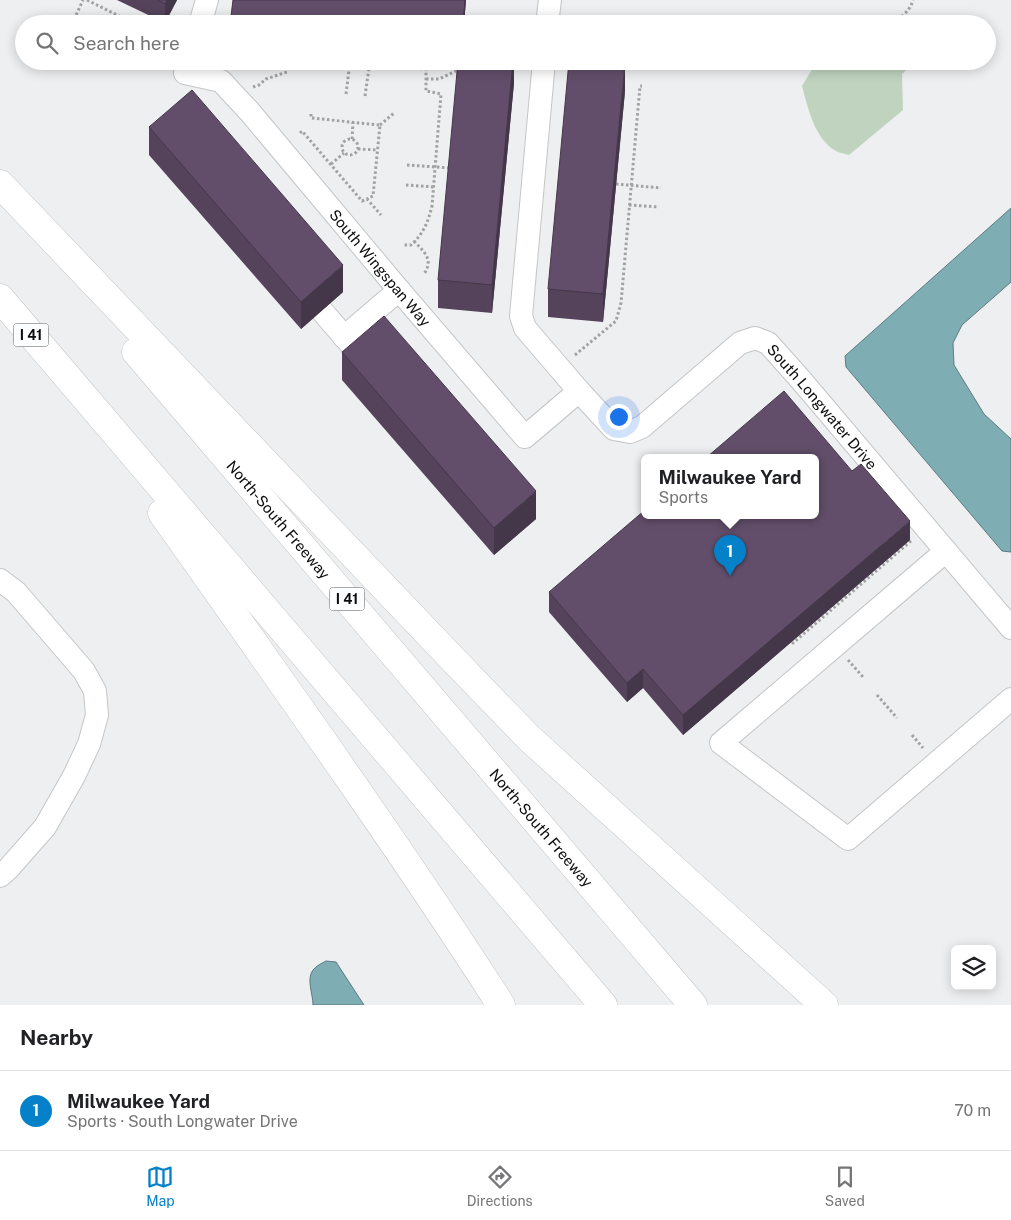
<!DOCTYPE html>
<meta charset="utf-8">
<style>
body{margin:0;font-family:"Public Sans",sans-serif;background:#f6f6f6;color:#202124}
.controls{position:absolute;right:15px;bottom:15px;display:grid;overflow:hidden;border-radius:8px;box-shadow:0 2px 12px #0003}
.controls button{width:45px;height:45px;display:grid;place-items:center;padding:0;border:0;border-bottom:1px solid #e0e0e0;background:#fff;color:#202124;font:25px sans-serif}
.you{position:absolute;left:618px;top:416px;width:18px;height:18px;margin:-12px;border:4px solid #fff;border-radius:50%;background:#1a73e8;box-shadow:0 0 0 8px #1a73e833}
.badge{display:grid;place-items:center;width:32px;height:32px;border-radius:50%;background:#0581c9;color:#fff;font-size:16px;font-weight:700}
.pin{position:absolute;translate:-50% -41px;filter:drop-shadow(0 1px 2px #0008)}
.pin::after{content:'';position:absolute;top:26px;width:18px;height:15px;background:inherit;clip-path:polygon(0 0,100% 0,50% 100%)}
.popup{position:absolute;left:641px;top:454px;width:178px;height:65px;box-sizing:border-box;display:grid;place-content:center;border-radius:8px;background:#fff;filter:drop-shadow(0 1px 4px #0005);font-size:16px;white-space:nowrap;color:#757577}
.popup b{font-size:19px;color:#202124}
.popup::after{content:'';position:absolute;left:50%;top:100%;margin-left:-10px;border:10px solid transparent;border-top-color:#fff}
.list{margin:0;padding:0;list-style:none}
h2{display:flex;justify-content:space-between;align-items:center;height:65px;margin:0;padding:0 20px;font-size:21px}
h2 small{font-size:16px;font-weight:400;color:#757577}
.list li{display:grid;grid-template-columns:32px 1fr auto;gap:15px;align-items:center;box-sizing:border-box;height:80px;padding:0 20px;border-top:1px solid #e0e0e0}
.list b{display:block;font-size:19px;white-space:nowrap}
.list p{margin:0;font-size:16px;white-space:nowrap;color:#757577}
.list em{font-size:16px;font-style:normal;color:#757577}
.icon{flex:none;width:28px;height:28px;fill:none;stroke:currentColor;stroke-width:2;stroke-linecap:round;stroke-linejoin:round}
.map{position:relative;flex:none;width:1011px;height:1005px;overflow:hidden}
.search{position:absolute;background:#fff;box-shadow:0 2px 12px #0003;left:15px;right:15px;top:15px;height:55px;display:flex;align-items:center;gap:12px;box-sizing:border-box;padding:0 18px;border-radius:28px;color:#757577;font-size:19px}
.sheet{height:145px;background:#fff}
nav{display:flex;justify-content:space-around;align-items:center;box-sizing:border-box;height:70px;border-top:1px solid #e0e0e0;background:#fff;font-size:14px;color:#757577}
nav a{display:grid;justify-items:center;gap:2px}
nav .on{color:#0581c9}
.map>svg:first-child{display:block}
</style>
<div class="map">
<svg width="1011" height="1005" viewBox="0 0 1011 1005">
<rect width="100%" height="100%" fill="#eeeff0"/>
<path fill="#bfd3bf" d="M821 61H916L902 74 903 110 849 155C846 154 841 153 838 152 815 141 808 108 802 86L811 71Z"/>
<g fill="#7eadb4" stroke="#5c7d82">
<path d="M1011 208V282L962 325 953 343 954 365 984 414 1011 439V552L1002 551 846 367 845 356Z"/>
<path d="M326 961 336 962 364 1005H313C313 994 306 979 313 970 316 966 322 963 326 961Z"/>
</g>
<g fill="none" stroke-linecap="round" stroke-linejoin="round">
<g stroke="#c4c5c6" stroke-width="24">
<g id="minor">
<path d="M200 24 207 0"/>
<path d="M547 24 550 0"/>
<path id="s1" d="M189 61 185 73 221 81 249 111 399 290 525 437 579 391"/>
<path id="s2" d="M544 61 521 316 525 328 579 391 614 429 630 432 642 427 740 343 755 338 768 343 801 380 1011 628"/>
<path d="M322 311 354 348"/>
<path d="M344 337 399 290"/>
<path d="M946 551 721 743 848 839 1011 699"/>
<path d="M0 580 16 592 84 671 95 691 97 715 89 744 74 776 45 827 8 869 0 876"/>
</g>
</g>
<g stroke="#c4c5c6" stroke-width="29">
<g id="highway">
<path d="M0 184 444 650 529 738 824 1005"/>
<path d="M0 298 603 1005"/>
<path id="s3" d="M136 352 693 1005"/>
<path d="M162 513C277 676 393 837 501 1005"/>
</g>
</g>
<g stroke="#a2a2a3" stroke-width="3" stroke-dasharray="2.5 2.5" stroke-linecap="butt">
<path d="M87 0 135 24"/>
<path d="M894 23C902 16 910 11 913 0"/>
<path d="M72 24 83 0"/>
<path d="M340 61 426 69V91L441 94 432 206C428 222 424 233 411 245H403"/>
<path d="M419 68 420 61"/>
<path d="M426 79H439L456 71 461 70"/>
<path d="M253 87 259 85 266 79 287 72V61"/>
<path d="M346 94 350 62"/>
<path d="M365 96 370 61"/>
<path d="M311 114V118L380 125 373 196 367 199"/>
<path d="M380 125 394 113"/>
<path d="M300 133 302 131 362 201 367 199 381 215"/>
<circle cx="350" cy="147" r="8"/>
<path d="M352 139 353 122"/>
<path d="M358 149 378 150"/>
<path d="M331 164 344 153"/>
<path d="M407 165 450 168"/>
<path d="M616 184 661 188"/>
<path d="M406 185 434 187"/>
<path d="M629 205 659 207"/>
<path d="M414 241C424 252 434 259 424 274"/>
<path d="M575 355 616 321 621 303 640 86H642"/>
<path d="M792 642 793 643 912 540"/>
<path d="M848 660 863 677"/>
<path d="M877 695 897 718"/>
<path d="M912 735 923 748"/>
</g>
<use href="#minor" stroke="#fff" stroke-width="22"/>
<use href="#highway" stroke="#fff" stroke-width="28"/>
</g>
<g fill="#54435b">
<path d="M117 0H177L165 23Z"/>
<path d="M466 0 464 24H231V16Z"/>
<path d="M514 61V83L492 313 438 308V280Z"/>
<path d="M625 91 603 322 548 317V289Z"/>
<path d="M149 127 343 292 301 329 149 155Z"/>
<path d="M342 352 536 519 494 555 342 380Z"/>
<path d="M910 540 683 735 643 688 627 702 549 612V592Z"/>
</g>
<g fill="#45374a">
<path d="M167 0H177L165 23V4Z"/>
<path d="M465 0H466L464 24H463Z"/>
<path d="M513 61 514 83 492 313V285Z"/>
<path d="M625 63V91L603 322V294Z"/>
<path d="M343 265V292L301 329V302Z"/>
<path d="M536 491V519L494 555V528Z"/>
<path d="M910 521V540L683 735V715Z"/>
<path d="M643 669V688L627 702V683Z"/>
</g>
<g fill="#624e6a" stroke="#45374a">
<path d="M158 0H167L165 4Z"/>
<path d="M233 0H465L463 24H312L231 16Z"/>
<path d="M458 61H513L492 285 438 280Z"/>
<path d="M569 61H608L625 63 603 294 548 289Z"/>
<path d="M192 90 343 265 301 302 149 127Z"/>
<path d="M384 316 536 491 494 528 342 352Z"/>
<path d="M784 391 852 471 861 464 910 521 683 715 643 669 627 683 549 592 645 510V515H815V457H707Z"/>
</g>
<g text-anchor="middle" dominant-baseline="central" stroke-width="5" stroke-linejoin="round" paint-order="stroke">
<g fill="#fcfdfe" stroke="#545455" stroke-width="1">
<rect x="13.5" y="323.5" width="35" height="23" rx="4"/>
<rect x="329.5" y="587.5" width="35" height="23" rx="4"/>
</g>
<g font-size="14" font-weight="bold" fill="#0c0c0c">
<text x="31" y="335">I 41</text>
<text x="347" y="599">I 41</text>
</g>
<g font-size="15" fill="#0c0c0c" stroke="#fcfdfe">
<text stroke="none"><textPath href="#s1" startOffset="295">South Wingspan Way</textPath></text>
<text stroke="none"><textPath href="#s2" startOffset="675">South Longwater Drive</textPath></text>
<text stroke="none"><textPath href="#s3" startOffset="220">North-South Freeway</textPath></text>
<text stroke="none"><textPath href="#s3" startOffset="625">North-South Freeway</textPath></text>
</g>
</g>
</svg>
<div class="controls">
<button><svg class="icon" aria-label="layers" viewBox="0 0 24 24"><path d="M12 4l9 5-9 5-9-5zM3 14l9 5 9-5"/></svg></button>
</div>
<div class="you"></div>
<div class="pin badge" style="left:730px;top:576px">1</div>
<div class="popup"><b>Milwaukee Yard</b>Sports</div>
<div class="search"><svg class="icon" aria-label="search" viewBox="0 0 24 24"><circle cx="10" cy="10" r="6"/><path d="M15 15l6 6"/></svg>Search here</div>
</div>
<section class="sheet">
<h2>Nearby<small></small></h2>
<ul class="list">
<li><span class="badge">1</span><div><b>Milwaukee Yard</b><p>Sports · South Longwater Drive</p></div><em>70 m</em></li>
</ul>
</section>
<nav>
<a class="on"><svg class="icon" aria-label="map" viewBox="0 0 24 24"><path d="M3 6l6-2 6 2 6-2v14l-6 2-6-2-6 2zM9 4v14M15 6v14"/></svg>Map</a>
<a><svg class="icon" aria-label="directions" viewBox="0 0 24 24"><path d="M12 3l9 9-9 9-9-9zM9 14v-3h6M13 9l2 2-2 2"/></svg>Directions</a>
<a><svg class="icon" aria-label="saved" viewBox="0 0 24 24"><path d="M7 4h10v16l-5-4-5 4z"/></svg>Saved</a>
</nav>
